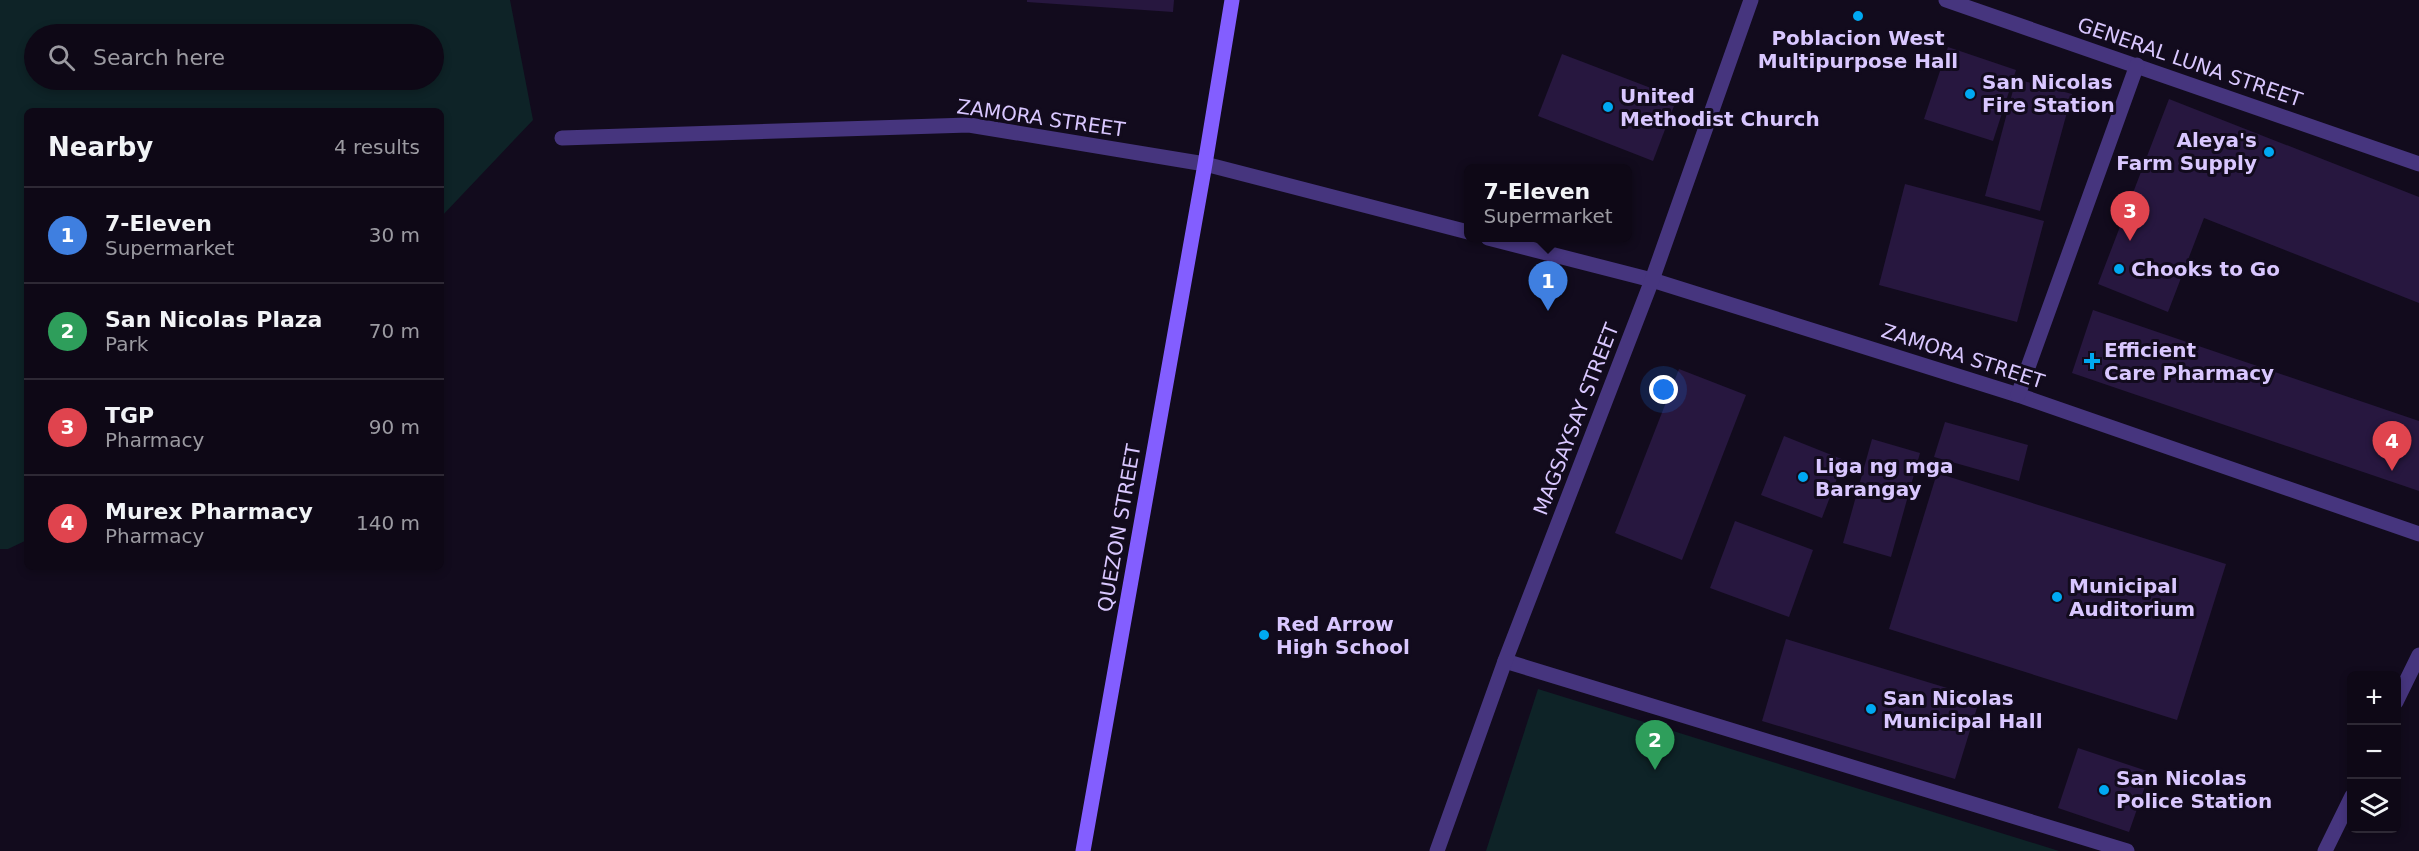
<!DOCTYPE html>
<meta charset="utf-8">
<style>
body{margin:0;font-family:"DejaVu Sans",sans-serif;background:#1c1623;color:#f1f3f6}
.controls{position:absolute;right:18px;bottom:18px;display:grid;overflow:hidden;border-radius:9px;box-shadow:0 3px 9px #0003}
.controls button{width:54px;height:54px;display:grid;place-items:center;padding:0;border:0;border-bottom:2px solid #2e2935;background:#0e0816;color:#f1f3f6;font:30px sans-serif}
.you{position:absolute;left:1664px;top:390px;width:21px;height:21px;margin:-15px;border:4px solid #fff;border-radius:50%;background:#1a73e8;box-shadow:0 0 0 9px #1a73e833}
.badge{display:grid;place-items:center;width:39px;height:39px;border-radius:50%;background:#7c3aed;color:#fff;font-size:20px;font-weight:700}
.pin{position:absolute;translate:-50% -50px;filter:drop-shadow(0 2px 3px #0008)}
.pin::after{content:'';position:absolute;top:32px;width:21px;height:18px;background:inherit;clip-path:polygon(0 0,100% 0,50% 100%)}
.popup{position:absolute;left:1464px;top:164px;width:168px;height:78px;box-sizing:border-box;display:grid;place-content:center;border-radius:9px;background:#0e0816;filter:drop-shadow(0 2px 4px #0005);font-size:20px;white-space:nowrap;color:#9b9aa1}
.popup b{font-size:22px;color:#f1f3f6}
.popup::after{content:'';position:absolute;left:50%;top:100%;margin-left:-12px;border:12px solid transparent;border-top-color:#0e0816}
.list{margin:0;padding:0;list-style:none}
h2{display:flex;justify-content:space-between;align-items:center;height:78px;margin:0;padding:0 24px;font-size:26px}
h2 small{font-size:20px;font-weight:400;color:#9b9aa1}
.list li{display:grid;grid-template-columns:39px 1fr auto;gap:18px;align-items:center;box-sizing:border-box;height:96px;padding:0 24px;border-top:2px solid #2e2935}
.list b{display:block;font-size:22px;white-space:nowrap}
.list p{margin:0;font-size:20px;white-space:nowrap;color:#9b9aa1}
.list em{font-size:20px;font-style:normal;color:#9b9aa1}
.icon{flex:none;width:33px;height:33px;fill:none;stroke:currentColor;stroke-width:2;stroke-linecap:round;stroke-linejoin:round}
.map{position:relative;flex:none;width:2419px;height:851px;overflow:hidden}
.search{position:absolute;background:#0e0816;box-shadow:0 3px 9px #0003;left:24px;top:24px;width:420px;height:66px;display:flex;align-items:center;gap:15px;box-sizing:border-box;padding:0 21px;border-radius:33px;color:#9b9aa1;font-size:22px}
.panel{position:absolute;background:#0e0816;box-shadow:0 3px 9px #0003;left:24px;top:108px;width:420px;height:462px;border-radius:9px}
.map>svg:first-child{display:block}
</style>
<div class="map">
<svg width="2419" height="851" viewBox="0 0 2419 851">
<rect width="100%" height="100%" fill="#120b1d"/>
<g fill="#0e2327" fill-rule="evenodd">
<path d="M0 0H510L533 120 441 217V111H27V540L8 549H0ZM34 34H434V80H34Z"/>
<path d="M1538 689 2059 851H1486Z"/>
</g>
<g fill="#27173f">
<path d="M1027 0H1174L1173 12 1027 2Z"/>
<path d="M1948 47 2016 70 1993 141 1924 119Z"/>
<path d="M1562 54 1677 98 1653 161 1538 116Z"/>
<path d="M2016 79 2072 94 2040 211 1985 196Z"/>
<path d="M2169 99 2419 197V303L2204 218 2168 312 2098 284Z"/>
<path d="M1905 184 2044 221 2017 322 1879 285Z"/>
<path d="M2093 310 2419 421V491L2072 373Z"/>
<path d="M1679 369 1746 395 1682 560 1615 533Z"/>
<path d="M1945 422 2028 445 2019 481 1934 457Z"/>
<path d="M1784 436 1844 460 1822 518 1761 495Z"/>
<path d="M1872 439 1920 453 1891 557 1843 543Z"/>
<path d="M1937 473 2226 564 2177 720 1889 629Z"/>
<path d="M1735 521 1813 550 1789 617 1710 588Z"/>
<path d="M1786 639 1980 698 1955 779 1762 721Z"/>
<path d="M2078 748 2150 772 2129 832 2058 808Z"/>
</g>
<g fill="none" stroke-linecap="round" stroke-linejoin="round">
<path stroke="#46357e" stroke-width="15" d="M1505 661 2127 851"/>
<g stroke="#46357e" stroke-width="15">
<path d="M1946 0 2419 164"/>
<path d="M562 138 969 125 1205 164 1468 232"/>
<path d="M1488 238 1652 280 2018 395 2419 534"/>
<path d="M2018 395 2137 65"/>
<path d="M2396 702 2419 655"/>
<path d="M1437 851 1505 661 1652 280 1751 0"/>
<path d="M2325 851 2352 796"/>
</g>
<path stroke="#835eff" stroke-width="15" d="M1083 851 1205 164 1232 0"/>
</g>
<g fill="#00a9f2" stroke="#120b1d" stroke-width="2">
<circle cx="1858" cy="16" r="6"/>
<circle cx="1970" cy="94" r="6"/>
<circle cx="1608" cy="107" r="6"/>
<circle cx="2269" cy="152" r="6"/>
<circle cx="2119" cy="269" r="6"/>
<path d="M2089 352h6v6h6v6h-6v6h-6v-6h-6v-6h6z"/>
<circle cx="1803" cy="477" r="6"/>
<circle cx="2057" cy="597" r="6"/>
<circle cx="1264" cy="635" r="6"/>
<circle cx="1871" cy="709" r="6"/>
<circle cx="2104" cy="790" r="6"/>
</g>
<g text-anchor="middle" dominant-baseline="central" stroke-width="6" stroke-linejoin="round" paint-order="stroke">
<g font-size="20" font-weight="bold" fill="#d9c7ff" stroke="#120b1d" text-anchor="start">
<text x="1858" y="38" text-anchor="middle">Poblacion West<tspan x="1858" dy="23">Multipurpose Hall</tspan></text>
<text x="1982" y="82">San Nicolas<tspan x="1982" dy="23">Fire Station</tspan></text>
<text x="1620" y="96">United<tspan x="1620" dy="23">Methodist Church</tspan></text>
<text x="2257" y="140" text-anchor="end">Aleya's<tspan x="2257" dy="23">Farm Supply</tspan></text>
<text x="2131" y="269">Chooks to Go</text>
<text x="2104" y="350">Efficient<tspan x="2104" dy="23">Care Pharmacy</tspan></text>
<text x="1815" y="466">Liga ng mga<tspan x="1815" dy="23">Barangay</tspan></text>
<text x="2069" y="586">Municipal<tspan x="2069" dy="23">Auditorium</tspan></text>
<text x="1276" y="624">Red Arrow<tspan x="1276" dy="23">High School</tspan></text>
<text x="1883" y="698">San Nicolas<tspan x="1883" dy="23">Municipal Hall</tspan></text>
<text x="2116" y="778">San Nicolas<tspan x="2116" dy="23">Police Station</tspan></text>
</g>
<g font-size="20" fill="#d9c7ff" stroke="#120b1d">
<text transform="translate(2190 62) rotate(19)">GENERAL LUNA STREET</text>
<text transform="translate(1041 118) rotate(8)">ZAMORA STREET</text>
<text transform="translate(1963 356) rotate(18)">ZAMORA STREET</text>
<text transform="translate(1576 419) rotate(-69)">MAGSAYSAY STREET</text>
<text transform="translate(1119 528) rotate(-80)">QUEZON STREET</text>
</g>
</g>
</svg>
<div class="controls">
<button>+</button>
<button>−</button>
<button><svg class="icon" aria-label="layers" viewBox="0 0 24 24"><path d="M12 4l9 5-9 5-9-5zM3 14l9 5 9-5"/></svg></button>
</div>
<div class="you"></div>
<div class="pin badge" style="left:1548px;top:311px;background:#3f7fe0">1</div>
<div class="popup"><b>7-Eleven</b>Supermarket</div>
<div class="pin badge" style="left:1655px;top:770px;background:#2e9e5b">2</div>
<div class="pin badge" style="left:2130px;top:241px;background:#e0444e">3</div>
<div class="pin badge" style="left:2392px;top:471px;background:#e0444e">4</div>
<div class="search"><svg class="icon" aria-label="search" viewBox="0 0 24 24"><circle cx="10" cy="10" r="6"/><path d="M15 15l6 6"/></svg>Search here</div>
<section class="panel">
<h2>Nearby<small>4 results</small></h2>
<ul class="list">
<li><span class="badge" style="background:#3f7fe0">1</span><div><b>7-Eleven</b><p>Supermarket</p></div><em>30 m</em></li>
<li><span class="badge" style="background:#2e9e5b">2</span><div><b>San Nicolas Plaza</b><p>Park</p></div><em>70 m</em></li>
<li><span class="badge" style="background:#e0444e">3</span><div><b>TGP</b><p>Pharmacy</p></div><em>90 m</em></li>
<li><span class="badge" style="background:#e0444e">4</span><div><b>Murex Pharmacy</b><p>Pharmacy</p></div><em>140 m</em></li>
</ul>
</section>
</div>
